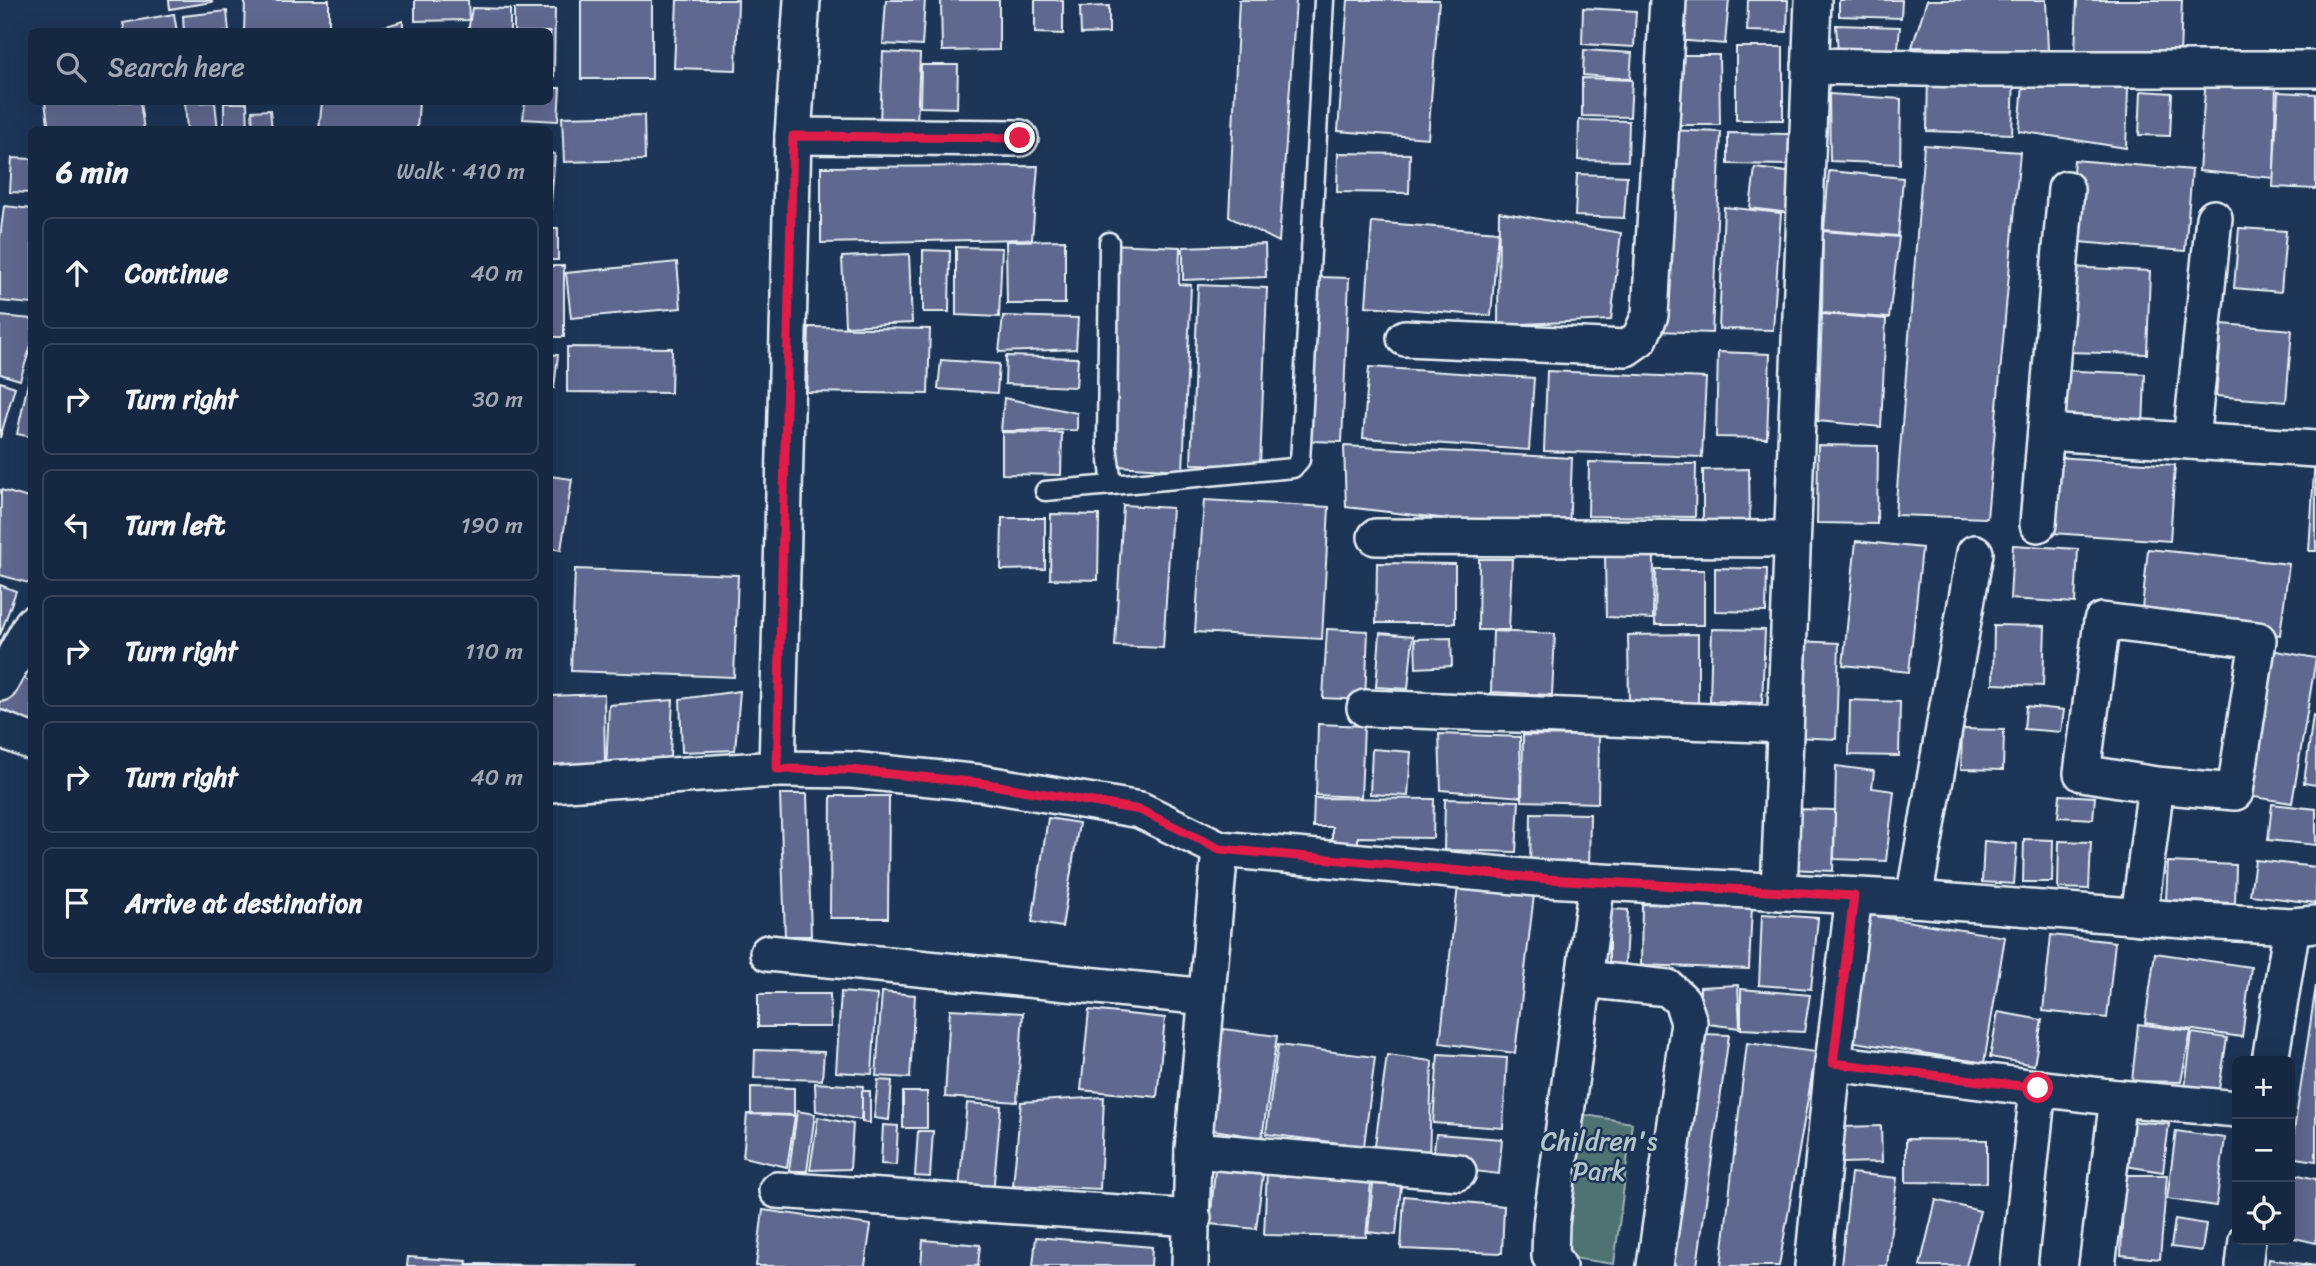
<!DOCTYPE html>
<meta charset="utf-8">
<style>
body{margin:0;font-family:Sriracha,sans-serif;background:#1f3048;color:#f1f3f6}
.controls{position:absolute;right:21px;bottom:21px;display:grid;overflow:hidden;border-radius:10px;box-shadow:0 7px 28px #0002}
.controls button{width:63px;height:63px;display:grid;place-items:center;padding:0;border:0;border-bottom:2px solid #35445a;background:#162841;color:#f1f3f6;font:35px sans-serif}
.stop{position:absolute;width:21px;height:21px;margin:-16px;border:5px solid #e11d48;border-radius:50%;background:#fff}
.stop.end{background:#e11d48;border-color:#fff;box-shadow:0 2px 7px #0008}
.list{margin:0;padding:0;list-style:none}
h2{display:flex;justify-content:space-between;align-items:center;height:91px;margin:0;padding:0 28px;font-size:30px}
h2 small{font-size:23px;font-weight:400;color:#9ea6b1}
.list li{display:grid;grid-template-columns:46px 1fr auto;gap:21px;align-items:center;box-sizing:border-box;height:112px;margin:0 14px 14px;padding:0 14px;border:2px solid #35445a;border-radius:10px}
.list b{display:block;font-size:26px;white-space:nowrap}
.list em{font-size:23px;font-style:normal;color:#9ea6b1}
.icon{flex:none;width:38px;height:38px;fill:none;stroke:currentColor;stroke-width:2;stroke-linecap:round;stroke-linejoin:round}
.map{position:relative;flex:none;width:2316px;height:1266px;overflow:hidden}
.search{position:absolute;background:#162841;box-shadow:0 7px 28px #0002;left:28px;top:28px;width:525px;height:77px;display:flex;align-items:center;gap:18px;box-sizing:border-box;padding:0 24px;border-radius:10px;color:#9ea6b1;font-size:26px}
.panel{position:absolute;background:#162841;box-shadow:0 7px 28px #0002;left:28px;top:126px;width:525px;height:847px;border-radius:10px}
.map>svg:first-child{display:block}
</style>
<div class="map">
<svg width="2316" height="1266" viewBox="0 0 2316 1266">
<rect width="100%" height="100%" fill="#1d3557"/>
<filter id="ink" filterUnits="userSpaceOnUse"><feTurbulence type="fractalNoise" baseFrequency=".0143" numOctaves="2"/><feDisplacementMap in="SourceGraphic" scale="14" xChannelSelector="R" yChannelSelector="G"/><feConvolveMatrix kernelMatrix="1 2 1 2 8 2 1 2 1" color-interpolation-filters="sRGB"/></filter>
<g filter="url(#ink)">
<path fill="#4f7273" stroke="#9cb2b6" stroke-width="2" d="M1575 1113 1632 1123 1614 1264 1559 1256Z"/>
<g fill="#5e678e" stroke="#e8f1f8" stroke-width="2">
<path d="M169 0H211L212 2 170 9Z"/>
<path d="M245 0H329V32H244Z"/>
<path d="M415 0H468L469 20 415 21Z"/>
<rect x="581" y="0" width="71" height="79"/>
<path d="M677 0H738L736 70 674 68Z"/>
<path d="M886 0H925L922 46 883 44Z"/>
<path d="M941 0H999V50L942 51Z"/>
<path d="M1035 0H1063V34L1035 33Z"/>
<path d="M1239 0H1296L1279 242 1229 217Z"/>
<path d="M1348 0H1439L1428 138 1338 131Z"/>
<path d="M1679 0H1729L1725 44 1676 40Z"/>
<path d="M1748 0H1788L1787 32 1747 31Z"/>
<path d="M1839 0H1902L1901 18 1839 16Z"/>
<path d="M1927 0H2046L2048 52 1912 47Z"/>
<path d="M2077 0H2182L2180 57 2075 54Z"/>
<path d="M1109 6V33L1081 34 1080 7Z"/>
<path d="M472 8 510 9V32H468Z"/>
<path d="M1583 8 1636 11 1634 47 1582 44Z"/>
<path d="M514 9H555L554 79H550V32H514Z"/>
<path d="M227 11 229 32H184L183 16Z"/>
<path d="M174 14 177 32H125L123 23Z"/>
<path d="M403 21V32H366Z"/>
<path d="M1836 25 1900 27 1897 58 1838 52Z"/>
<rect x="1736" y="47" width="47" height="73"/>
<path d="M1584 50 1632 53 1630 79 1583 75Z"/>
<path d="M883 52 920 54 917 124 880 122Z"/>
<path d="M1676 55H1719L1720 125H1676Z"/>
<path d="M921 65H958L957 108 920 107Z"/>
<path d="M1928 72 2014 75 2012 134 1927 131Z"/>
<path d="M2206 77 2276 82 2274 178 2199 171Z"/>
<path d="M1582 78 1632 80 1630 117 1582 116Z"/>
<path d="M2023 84 2128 87 2126 148 2019 131Z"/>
<path d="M550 88H560L558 121 523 119 525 102H550Z"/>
<path d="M2141 91 2172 93 2170 136 2139 135Z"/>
<path d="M2278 92 2316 94V189L2273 187Z"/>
<path d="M1829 94 1901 99 1900 164 1830 161Z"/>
<path d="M45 102H140L144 130H49Z"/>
<path d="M215 102 218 130H187L185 103Z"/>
<path d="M322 102H419L417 130H319Z"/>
<path d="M224 103H247L248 130H224Z"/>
<path d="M270 110 272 130H253L252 111Z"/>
<path d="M644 115 645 160 564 162 562 117Z"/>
<path d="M1579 120 1629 121 1628 161 1578 160Z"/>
<path d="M1666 130 1721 132 1712 333 1657 331Z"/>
<path d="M1728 133 1789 134 1788 165 1728 164Z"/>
<path d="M1924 145 2020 152 1987 518 1895 515Z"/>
<path d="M550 153 555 154 550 215Z"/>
<path d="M1338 153 1410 154 1409 193 1337 192Z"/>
<path d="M12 158 32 159V193L10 192Z"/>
<path d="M2074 160 2192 170 2185 251 2067 241Z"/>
<path d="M1038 166 1032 239 821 243V167Z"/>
<path d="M1755 168 1795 173 1790 213 1750 208Z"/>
<path d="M1829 171 1903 178 1898 236 1824 230Z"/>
<path d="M1577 174 1627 176 1624 218 1575 216Z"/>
<path d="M4 206 32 209V304L0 301V238Z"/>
<path d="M1724 207 1781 213 1773 330 1719 329Z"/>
<path d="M1499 212 1621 233 1611 320 1498 325Z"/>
<path d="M1372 222 1498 232 1491 316 1366 306Z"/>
<rect x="550" y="228" width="8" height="32"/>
<path d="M2239 228 2286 231 2281 292 2234 288Z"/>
<path d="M1823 231 1899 237 1889 318 1822 313Z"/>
<path d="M1065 240V304H1007L1006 241Z"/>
<path d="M1110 244 1180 247 1179 284 1191 285 1183 470 1116 466Z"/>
<path d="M1265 244 1266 277 1183 280V247Z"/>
<path d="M956 247 1002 248 999 317 956 315Z"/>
<path d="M923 250 950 251 949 312H923Z"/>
<path d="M909 254 912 323 845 326 842 257Z"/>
<path d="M677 262 681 308 571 318 566 273Z"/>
<rect x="550" y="266" width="14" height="71"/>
<path d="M2068 267 2150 271 2147 354 2065 352Z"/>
<path d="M1319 277 1349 278 1342 442 1311 441Z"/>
<path d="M1198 285 1267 288 1260 466 1191 464Z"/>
<path d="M1822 314 1886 319 1881 427 1818 421Z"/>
<path d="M0 316 32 319V342L20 380 0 374Z"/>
<path d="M1003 316 1078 318 1076 349 999 352Z"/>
<path d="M2222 324 2292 330 2286 402 2216 396Z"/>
<path d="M809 327 930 329 928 394 807 392Z"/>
<path d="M567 347 672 348 671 393 567 392Z"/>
<path d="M1718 352 1770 354 1767 438 1716 437Z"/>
<path d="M550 354 558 355 554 388 550 387Z"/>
<path d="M1006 356 1078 358 1076 387 1005 384Z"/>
<path d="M941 360 999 364 997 393 938 389Z"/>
<path d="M32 364V437L17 434Z"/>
<path d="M1369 367 1534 378 1529 450 1363 438Z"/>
<path d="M2055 370 2145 374 2143 429 2053 424Z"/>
<path d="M1547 371 1706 378 1702 457 1544 451Z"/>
<path d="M0 382 15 387 0 438Z"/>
<path d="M1004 398 1077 413V430L1001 431Z"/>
<path d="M1002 432 1062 433 1061 475 1002 474Z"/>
<path d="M1818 445 1878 446 1877 524 1817 523Z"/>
<path d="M1344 446 1572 458 1569 533 1346 507Z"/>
<path d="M2056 457 2175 465 2170 541 2052 533Z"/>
<path d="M2315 457H2316V551H2309Z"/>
<path d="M1589 462 1696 464 1695 517 1588 516Z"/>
<path d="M1749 469 1750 525 1703 526V470Z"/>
<path d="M550 476 572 479 561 550 550 548Z"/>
<path d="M1 490 32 499V584L0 575Z"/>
<path d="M1204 500 1329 507 1322 639 1195 632Z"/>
<path d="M1123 505 1172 508 1163 648 1115 646Z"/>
<path d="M1051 514 1099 515 1098 580 1050 579Z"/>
<path d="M1002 518H1045V569L1001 570Z"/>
<path d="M1856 541 1922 548 1909 672 1843 665Z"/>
<path d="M2013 545 2078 549 2075 603 2010 599Z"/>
<path d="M2148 549 2289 564 2280 635 2141 619Z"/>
<path d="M1605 554 1654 557 1653 619 1606 617Z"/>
<path d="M1479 559H1512L1509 630H1478Z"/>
<path d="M1377 563 1455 564V623H1376Z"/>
<path d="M1715 568 1767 569 1766 612 1715 611Z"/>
<path d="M575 569 738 575 734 677 571 671Z"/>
<path d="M1656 570H1704V625H1655Z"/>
<path d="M0 585 16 591 0 635Z"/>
<path d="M1994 625 2045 626 2043 686 1993 684Z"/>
<path d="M1327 629 1368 631 1365 700 1323 698Z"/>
<path d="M1712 629 1765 630 1762 703 1710 701Z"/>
<path d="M1493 631 1555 634 1552 695 1491 692Z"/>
<path d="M1380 633 1413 636 1408 689 1376 687Z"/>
<path d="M1698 634V703L1629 704 1628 635Z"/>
<path d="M1451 638 1452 666 1416 668 1415 639Z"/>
<path d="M1797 641 1839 643 1836 739 1794 737Z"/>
<path d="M2265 649 2316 658 2292 803 2242 795Z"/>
<path d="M12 671 32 683V734L0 718V691Z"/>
<path d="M740 691 735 750 682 752 680 699Z"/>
<path d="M604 694 605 770 550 768V696Z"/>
<path d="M673 700 669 774 606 771 609 705Z"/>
<path d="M1850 700 1900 702 1899 756 1849 755Z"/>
<path d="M2026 706 2064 710 2061 732 2024 729Z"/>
<path d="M2313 715 2316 716V785L2304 783Z"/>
<path d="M1318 724 1364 726 1361 797 1316 795Z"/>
<path d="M1962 729 2004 730 2003 770 1961 769Z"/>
<path d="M1439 734 1520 737 1521 797 1441 790Z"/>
<path d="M1523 735 1599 736 1598 803 1522 801Z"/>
<path d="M1372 749 1411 752 1408 796 1370 794Z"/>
<path d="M1836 766 1874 771 1872 788 1894 791 1886 861 1834 859Z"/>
<path d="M780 794H807L811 936H785Z"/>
<path d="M2060 795 2095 797 2093 819 2058 817Z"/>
<path d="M831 796H889L888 918H830Z"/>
<path d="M1314 798 1434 799 1433 838 1358 837V851L1332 850V827H1313Z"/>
<path d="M1445 799 1519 801 1516 852 1444 850Z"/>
<path d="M2272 804 2316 809V845L2268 840Z"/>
<path d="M1793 809 1835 810 1833 871 1790 869Z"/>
<path d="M1531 813 1590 814 1589 871 1530 870Z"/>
<path d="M1048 818 1079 823 1062 927 1032 922Z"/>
<path d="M2024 839 2053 840 2052 882H2023Z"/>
<path d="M1984 841 2017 844 2014 884 1982 882Z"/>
<path d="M2059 841 2091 842 2089 889 2058 888Z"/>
<path d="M2255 860 2316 867V903L2250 895Z"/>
<path d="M2168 862 2236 865 2235 903 2166 900Z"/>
<path d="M1458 886 1534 895 1515 1053 1440 1043Z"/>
<path d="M1642 904 1752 906 1749 969 1641 965Z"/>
<path d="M1609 909 1628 910 1625 964 1609 968Z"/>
<path d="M1762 914 1818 918 1811 989 1759 985Z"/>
<path d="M1863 914 2005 937 1984 1063 1843 1040Z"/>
<path d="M2051 935 2115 942 2107 1018 2043 1011Z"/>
<path d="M2155 953 2251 967 2242 1037 2145 1023Z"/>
<path d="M1738 985 1740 1028 1700 1023V987Z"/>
<path d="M2316 986V1161L2290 1157Z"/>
<path d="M1741 989 1810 995 1804 1032 1741 1029Z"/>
<path d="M841 992 877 995 872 1074 836 1072Z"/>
<path d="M882 992 915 995 910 1078 876 1076Z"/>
<path d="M758 994H830L831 1027H758Z"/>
<path d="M950 1009 1023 1013 1017 1102 945 1097Z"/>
<path d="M1089 1010 1165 1018 1157 1097 1081 1090Z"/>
<path d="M1998 1012 2042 1020 2034 1065 1990 1057Z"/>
<path d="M2138 1024 2191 1031 2181 1082 2132 1081Z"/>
<path d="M1216 1028 1277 1036 1262 1138 1196 1127Z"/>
<path d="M2192 1033 2227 1038 2218 1096 2184 1095Z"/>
<path d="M1703 1034 1729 1035 1697 1266H1668Z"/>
<path d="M1747 1043 1816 1052 1779 1266H1721Z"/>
<path d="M1278 1045 1375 1057 1364 1146 1266 1134Z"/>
<path d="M755 1050 824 1052 822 1080 754 1078Z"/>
<path d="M1438 1054 1507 1058 1503 1128 1433 1123Z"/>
<path d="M1387 1055 1432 1061 1429 1159 1374 1153Z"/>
<path d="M878 1080 892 1081 889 1120 874 1118Z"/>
<path d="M815 1083 863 1086 861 1120 816 1111Z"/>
<path d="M751 1087 794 1088V1115L751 1114Z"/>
<path d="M862 1091H870V1123L862 1122Z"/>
<rect x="903" y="1092" width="24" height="36"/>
<path d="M1104 1097 1100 1189 1013 1185 1021 1102Z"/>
<path d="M967 1103 1001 1106 993 1193 959 1189Z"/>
<path d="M797 1111 815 1114 807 1171H789Z"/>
<path d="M747 1114 795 1116 787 1167 743 1157Z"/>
<path d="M818 1117 853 1124 850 1169 810 1170Z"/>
<path d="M2127 1121 2169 1124 2163 1172 2119 1165Z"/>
<path d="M883 1125 898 1126 896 1165 881 1164Z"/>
<path d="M1881 1126 1882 1162 1840 1163V1127Z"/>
<path d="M918 1131H933L930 1177 915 1176Z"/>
<path d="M2176 1131 2225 1138 2216 1206 2167 1199Z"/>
<path d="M1436 1134 1502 1139 1499 1174 1432 1166Z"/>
<path d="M1906 1139 1987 1140V1183L1906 1182Z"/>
<path d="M1215 1170 1263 1175 1256 1229 1210 1224Z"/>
<path d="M1267 1171 1371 1182 1366 1237 1264 1235Z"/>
<path d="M1851 1173 1897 1178 1887 1266H1841Z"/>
<path d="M2290 1173 2316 1179V1243L2290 1237Z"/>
<path d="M2124 1175H2167L2160 1259 2121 1255Z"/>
<path d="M1373 1184 1401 1186 1396 1235 1368 1232Z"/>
<path d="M1404 1196 1504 1206 1502 1253 1401 1249Z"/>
<path d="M1936 1200 1980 1211 1966 1266H1920Z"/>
<path d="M763 1210 871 1225 865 1266H756Z"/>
<path d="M2175 1219 2206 1224 2202 1251 2171 1247Z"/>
<path d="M1036 1237 1152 1247 1151 1266H1033Z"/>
<path d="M923 1240 980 1245 978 1266H921Z"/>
<path d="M408 1257 467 1261 466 1266H407Z"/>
<path d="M2269 1259 2316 1266H2268Z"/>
<path d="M468 1264 635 1266H468Z"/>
</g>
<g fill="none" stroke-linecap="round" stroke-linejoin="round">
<g stroke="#e8f1f8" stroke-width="23">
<g id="service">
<path d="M1109 242 1107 445 1112 485 1293 468 1300 460 1301 444 1324 0"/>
<path d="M1045 491 1112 485"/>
</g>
</g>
<g stroke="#e8f1f8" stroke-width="40">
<g id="minor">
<path d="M1810 66 1976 69H2316"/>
<path d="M793 136 1020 138"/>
<path d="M1405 338 1626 348 1640 338 1650 315 1668 0"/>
<path d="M2046 432 2316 449"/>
<path d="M2191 441 2214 218"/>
<path d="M2038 524 2066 189"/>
<path d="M1376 537 1792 539"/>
<path d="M0 683 32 624"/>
<path d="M1365 708 1785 725"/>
<path d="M0 729 32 742"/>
<path d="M777 769 851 770 981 783 1140 810 1220 849 1548 879 1914 899 2183 920 2292 926 2316 924"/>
<path d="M550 784 777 769 793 136 802 0"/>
<path d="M1779 892 1813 0"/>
<path d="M1914 899 1975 553"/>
<path d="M2139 917 2156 785 2235 792 2258 640 2102 621 2082 773 2156 785"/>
<path d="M768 953 1207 997"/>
<path d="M1584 979 1668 988 1682 1001 1689 1022 1655 1266"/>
<path d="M2270 1061 2292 926"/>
<path d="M1833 1063 2118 1098 2237 1109"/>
<path d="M1193 1150 1458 1172"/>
<path d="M777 1190 1193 1218"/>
<path d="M1190 1266 1193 1150 1220 849"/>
<path d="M1558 1266 1550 1256 1551 1224 1597 882"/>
<path d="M1813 1266 1833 1063 1854 896"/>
<path d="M2019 1266 2038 1088"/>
<path d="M2097 1266 2118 1098"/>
<path d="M2244 1266 2247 1240"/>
</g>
</g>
<use href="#service" stroke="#1d3557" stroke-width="18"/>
<use href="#minor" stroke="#1d3557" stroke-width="35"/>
</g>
</g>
<g fill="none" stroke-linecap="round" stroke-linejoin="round" filter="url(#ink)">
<path stroke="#e11d48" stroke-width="9" d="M1020 138 793 136 777 769 850 770 981 783 1140 810 1220 849 1548 879 1854 896 1833 1063 2038 1088"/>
</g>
<g text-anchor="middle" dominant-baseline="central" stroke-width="5" stroke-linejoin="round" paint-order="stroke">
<g font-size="26" fill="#b2c5c9" stroke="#1d3557">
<text x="1599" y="1141">Children's<tspan x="1599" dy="30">Park</tspan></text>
</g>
</g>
</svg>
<div class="controls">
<button>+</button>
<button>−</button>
<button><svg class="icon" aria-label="locate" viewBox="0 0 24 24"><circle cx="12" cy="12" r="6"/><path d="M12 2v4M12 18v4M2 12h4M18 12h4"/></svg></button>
</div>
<div class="stop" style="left:2038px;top:1088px"></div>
<div class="stop end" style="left:1020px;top:138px"></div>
<div class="search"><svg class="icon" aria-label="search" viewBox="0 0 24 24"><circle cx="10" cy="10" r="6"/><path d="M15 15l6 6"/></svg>Search here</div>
<section class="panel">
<h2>6 min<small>Walk · 410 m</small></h2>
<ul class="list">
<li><svg class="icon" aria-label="ahead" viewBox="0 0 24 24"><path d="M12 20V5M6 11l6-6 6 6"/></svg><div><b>Continue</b></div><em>40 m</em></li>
<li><svg class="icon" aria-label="right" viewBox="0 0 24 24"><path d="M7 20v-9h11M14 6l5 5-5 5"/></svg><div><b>Turn right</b></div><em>30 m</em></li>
<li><svg class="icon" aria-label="left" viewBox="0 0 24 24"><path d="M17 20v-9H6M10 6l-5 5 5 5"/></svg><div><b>Turn left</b></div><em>190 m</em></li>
<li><svg class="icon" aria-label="right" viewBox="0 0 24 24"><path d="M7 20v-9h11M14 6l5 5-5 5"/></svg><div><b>Turn right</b></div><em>110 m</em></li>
<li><svg class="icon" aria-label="right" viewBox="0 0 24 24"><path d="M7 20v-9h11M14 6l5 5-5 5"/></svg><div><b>Turn right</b></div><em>40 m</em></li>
<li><svg class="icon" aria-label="arrive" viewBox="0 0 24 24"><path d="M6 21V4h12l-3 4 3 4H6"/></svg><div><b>Arrive at destination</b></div></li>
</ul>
</section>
</div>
